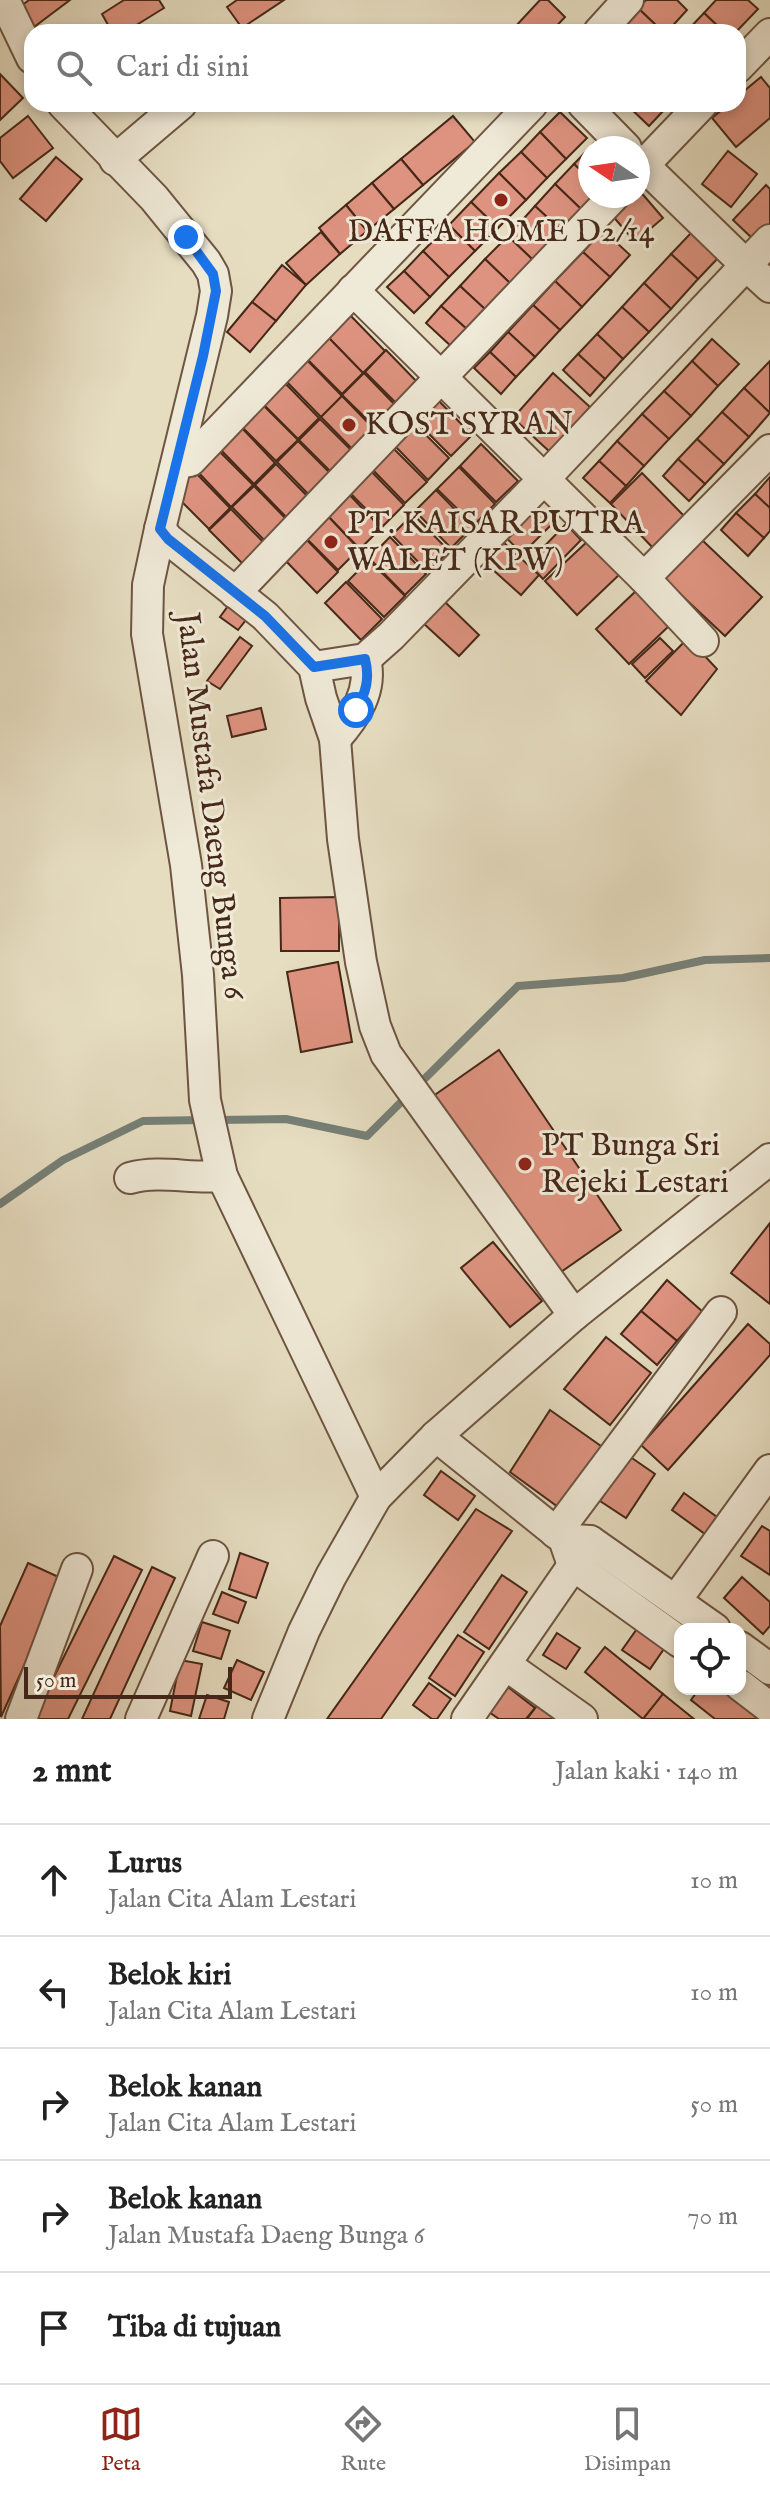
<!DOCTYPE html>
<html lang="id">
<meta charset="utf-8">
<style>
body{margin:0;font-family:"IM FELL English",serif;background:#f2f2f2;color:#222}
.controls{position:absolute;right:24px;bottom:24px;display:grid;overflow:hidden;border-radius:16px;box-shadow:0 4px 12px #0003}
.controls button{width:72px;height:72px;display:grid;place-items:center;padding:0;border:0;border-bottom:2px solid #e0e0e0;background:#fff;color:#222;font:40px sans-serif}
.compass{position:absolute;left:578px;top:136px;width:72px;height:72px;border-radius:50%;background:#fff;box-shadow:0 4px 12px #0003;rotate:283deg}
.scale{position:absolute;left:24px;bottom:20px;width:208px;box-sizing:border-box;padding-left:8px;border:4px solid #462818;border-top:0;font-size:22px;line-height:28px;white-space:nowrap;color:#462818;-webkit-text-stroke:6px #efe9d7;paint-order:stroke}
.stop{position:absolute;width:24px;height:24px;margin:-18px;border:6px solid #1a73e8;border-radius:50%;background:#fff}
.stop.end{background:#1a73e8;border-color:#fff;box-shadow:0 2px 8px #0008}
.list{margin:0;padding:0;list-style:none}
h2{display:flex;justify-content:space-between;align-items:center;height:104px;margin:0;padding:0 32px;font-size:34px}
h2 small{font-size:26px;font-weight:400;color:#767676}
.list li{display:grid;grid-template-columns:52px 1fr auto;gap:24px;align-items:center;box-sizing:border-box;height:112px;padding:0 32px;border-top:2px solid #e0e0e0}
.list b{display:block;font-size:30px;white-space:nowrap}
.list p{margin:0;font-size:26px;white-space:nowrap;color:#767676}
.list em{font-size:26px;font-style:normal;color:#767676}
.icon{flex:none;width:44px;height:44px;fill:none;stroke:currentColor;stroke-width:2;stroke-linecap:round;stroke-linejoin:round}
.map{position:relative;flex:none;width:770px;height:1719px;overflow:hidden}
.search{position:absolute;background:#fff;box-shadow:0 4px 12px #0003;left:24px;right:24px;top:24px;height:88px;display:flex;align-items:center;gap:20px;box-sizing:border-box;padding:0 28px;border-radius:24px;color:#767676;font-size:30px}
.sheet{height:664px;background:#fff}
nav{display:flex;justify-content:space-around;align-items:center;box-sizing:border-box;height:112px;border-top:2px solid #e0e0e0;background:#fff;font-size:22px;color:#767676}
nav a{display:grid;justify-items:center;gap:4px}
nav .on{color:#8f2418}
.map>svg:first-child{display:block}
</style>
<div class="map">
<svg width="770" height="1719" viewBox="0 0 770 1719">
<rect width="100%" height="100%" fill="#e6ddc1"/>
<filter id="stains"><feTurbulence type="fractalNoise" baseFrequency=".0025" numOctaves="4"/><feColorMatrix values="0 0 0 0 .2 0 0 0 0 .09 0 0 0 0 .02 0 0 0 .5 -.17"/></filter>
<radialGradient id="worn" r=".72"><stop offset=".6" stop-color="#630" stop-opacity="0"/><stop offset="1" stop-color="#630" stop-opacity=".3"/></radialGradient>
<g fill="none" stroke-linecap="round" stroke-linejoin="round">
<g stroke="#768077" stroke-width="8">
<path d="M217 1120 286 1119 367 1136 518 986 623 978 705 960 770 958"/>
<path d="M0 1204 63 1160 143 1121 204 1120"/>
</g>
</g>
<g fill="#de9380" stroke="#462818" stroke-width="2">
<path d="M29 0H70L34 27 20 7Z"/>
<path d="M124 0H159L164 8 125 32H112L102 14Z"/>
<path d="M237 0H284L242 28 227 7Z"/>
<path d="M540 0H548L565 17 551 32H518L514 28Z"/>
<path d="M646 0H677L687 10 667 32H663L638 8Z"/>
<path d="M716 0H748L758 9 736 32H724L704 13Z"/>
<path d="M638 8 663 32H616Z"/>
<path d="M704 13 724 32H686Z"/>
<path d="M0 74 23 98 0 120Z"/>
<path d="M761 77 770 88V118L736 147 712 118 729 104H738V96Z"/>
<path d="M626 104H659L665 109 649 126Z"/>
<path d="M560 112 587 138 566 159 540 132Z"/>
<path d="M28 116 53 148 13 178 0 161V138Z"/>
<path d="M453 116 475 142 423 185 401 159Z"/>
<path d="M540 132 566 159 547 178 521 152Z"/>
<path d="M594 143 599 148H590V179L574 164Z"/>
<path d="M728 151 757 174 731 207 702 184Z"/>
<path d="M521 152 547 178 526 200 499 173Z"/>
<path d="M56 157 82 179 46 221 20 199Z"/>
<path d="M401 159 423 185 394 209 372 183Z"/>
<path d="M574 164 590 179V196H595L582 210 555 184Z"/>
<path d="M499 173 526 200 498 228 471 202Z"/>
<path d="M372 183 394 209 367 231 346 205Z"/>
<path d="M555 184 582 210 562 231 535 206Z"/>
<path d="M766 185 770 189V224L754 240 733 220Z"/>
<path d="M639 190 663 218 635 242 611 214 631 196H638Z"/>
<path d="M471 202 498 228 475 251 449 225Z"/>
<path d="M346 205 367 231 340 254 319 228Z"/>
<path d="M535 206 562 231 534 261 508 236Z"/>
<path d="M449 225 475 251 449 277 423 251Z"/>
<path d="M603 230 630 255 610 277 583 252Z"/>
<path d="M321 232 340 254 306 285 286 263Z"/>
<path d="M692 232 719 257 698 279 671 254Z"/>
<path d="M508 236 534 261 512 285 485 259Z"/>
<path d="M423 251 449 277 430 297 404 271Z"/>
<path d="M583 252 610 277 582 307 555 281Z"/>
<path d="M671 254 698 279 671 309 644 283Z"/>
<path d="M485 259 512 285 487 311 460 286Z"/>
<path d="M282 265 306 285 276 321 252 302Z"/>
<path d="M404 271 430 297 414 313 387 287Z"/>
<path d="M555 281 582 307 560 330 533 305Z"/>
<path d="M644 283 671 309 649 332 622 307Z"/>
<path d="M460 286 487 311 469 331 441 306Z"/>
<path d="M252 302 276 321 250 352 227 332Z"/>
<path d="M533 305 560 330 535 357 508 332Z"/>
<path d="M441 306 469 331 453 348 426 323Z"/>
<path d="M622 307 649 332 623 359 597 334Z"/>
<path d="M349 314 385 351 363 373 327 336Z"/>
<path d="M508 332 535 357 516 377 490 352Z"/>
<path d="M597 334 623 359 605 379 578 354Z"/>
<path d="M327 336 363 373 342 394 306 358Z"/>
<path d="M712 339 739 364 718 386 692 361Z"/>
<path d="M386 350 422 387 401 408 365 372Z"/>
<path d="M490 352 516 377 501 394 474 368Z"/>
<path d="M578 354 605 379 590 396 563 370Z"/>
<path d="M306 359 342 396 321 417 285 380Z"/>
<path d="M692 361 718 386 691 416 664 391Z"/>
<path d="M770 361V413L744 388Z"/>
<path d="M364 373 400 410 379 431 342 395Z"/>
<path d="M553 373 590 407 550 452 513 418Z"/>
<path d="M283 381 319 418 298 439 262 403Z"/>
<path d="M744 388 770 413 749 437 722 412Z"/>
<path d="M664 391 691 416 669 439 642 414Z"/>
<path d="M342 396 378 433 357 454 321 417Z"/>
<path d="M436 398 472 435 451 456 415 420Z"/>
<path d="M261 403 298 440 276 461 240 425Z"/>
<path d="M722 412 749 437 724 464 697 439Z"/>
<path d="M642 414 669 439 644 466 617 441Z"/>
<path d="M320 419 356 455 335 476 299 440Z"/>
<path d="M413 422 449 458 428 480 392 443Z"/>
<path d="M240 426 275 463 254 484 218 447Z"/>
<path d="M697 439 724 464 705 484 678 459Z"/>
<path d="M298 441 335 478 313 499 277 462Z"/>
<path d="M617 441 644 466 626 486 599 461Z"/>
<path d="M481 444 518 481 496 502 460 466Z"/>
<path d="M390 445 427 482 405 503 369 466Z"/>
<path d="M217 449 253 485 231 507 196 470Z"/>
<path d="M678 459 705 484 689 501 663 476Z"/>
<path d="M599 461 626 486 610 503 583 478Z"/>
<path d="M276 464 312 501 291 522 255 485Z"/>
<path d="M459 467 495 504 474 525 437 489Z"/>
<path d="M368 468 404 505 383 526 346 489Z"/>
<path d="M194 471 230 508 209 529 173 493Z"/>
<path d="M642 473 686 518 654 549 611 504Z"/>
<path d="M770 477V508L755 494Z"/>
<path d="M254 486 290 523 268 544 232 507Z"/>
<path d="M345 490 381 528 360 549 324 512Z"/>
<path d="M436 490 472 527 451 548 415 511Z"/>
<path d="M755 494 770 508V531L764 538 736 513Z"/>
<path d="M530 502 552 524 522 554 501 532Z"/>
<path d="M231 509 267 546 246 567 209 530Z"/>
<path d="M324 512 359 549 338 570 302 534Z"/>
<path d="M736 513 764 538 748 556 721 530Z"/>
<path d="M413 514 449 551 428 572 392 535Z"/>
<path d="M566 524 581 540 543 579 528 563Z"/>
<path d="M302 535 338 572 317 593 281 556Z"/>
<path d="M390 537 426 574 405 595 369 558Z"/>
<path d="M701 539 762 597 725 636 664 579Z"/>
<path d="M589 540 621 573 577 615 545 581Z"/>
<path d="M502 541 539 575 521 595 483 561Z"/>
<path d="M369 560 405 596 384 617 348 581Z"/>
<path d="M346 582 382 619 361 640 325 603Z"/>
<path d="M637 590 670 625 629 664 596 629Z"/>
<path d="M444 601 479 635 459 656 423 623Z"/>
<path d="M228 606 246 620 238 630 220 617Z"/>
<path d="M240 637 252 646 220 689 207 681Z"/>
<path d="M660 638 673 651 645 678 632 664Z"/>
<path d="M688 638 717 669 681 715 646 681Z"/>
<path d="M261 708 266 729 232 737 227 716Z"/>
<path d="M339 897V951H281L280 898Z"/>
<path d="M338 962 352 1042 301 1052 287 972Z"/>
<path d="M499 1050 621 1230 551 1279 429 1099Z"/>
<path d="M770 1223V1304L731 1273Z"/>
<path d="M493 1242 542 1301 510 1327 461 1268Z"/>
<path d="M667 1280 703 1312 677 1341 641 1311Z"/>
<path d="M641 1311 677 1341 657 1365 621 1334Z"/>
<path d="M748 1324 770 1344V1355L668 1470 641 1445Z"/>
<path d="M606 1337 651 1373 610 1425 564 1389Z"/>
<path d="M550 1410 608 1451 565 1512 510 1472Z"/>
<path d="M629 1456 655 1474 626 1518 600 1501Z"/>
<path d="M441 1471 475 1496 458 1520 424 1495Z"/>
<path d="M684 1493 717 1517 705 1534 672 1510Z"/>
<path d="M476 1509 512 1531 381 1719H327Z"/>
<path d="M762 1526 770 1531V1575L741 1556Z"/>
<path d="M240 1553 268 1563 256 1598 229 1589Z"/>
<path d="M114 1556 142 1570 68 1719H37L34 1717Z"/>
<path d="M28 1563 63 1579 1 1717 0 1626Z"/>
<path d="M152 1567 175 1578 110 1719H82Z"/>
<path d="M502 1575 527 1592 489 1649 464 1632Z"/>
<path d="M742 1577 770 1602V1626L763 1634 724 1598Z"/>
<path d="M222 1592 246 1602 238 1623 213 1614Z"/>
<path d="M202 1622 230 1631 221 1659 193 1651Z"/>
<path d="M639 1626 666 1646 650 1669 622 1650Z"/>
<path d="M557 1633 580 1648 566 1669 543 1655Z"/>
<path d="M458 1635 484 1652 455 1696 429 1678Z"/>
<path d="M605 1647 663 1694 643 1719 585 1672Z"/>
<path d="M180 1660 202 1664 191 1716 170 1711Z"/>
<path d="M237 1660 264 1672 251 1700 224 1688Z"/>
<path d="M429 1683 451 1699 437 1719H432L413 1705Z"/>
<path d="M508 1687 535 1708 526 1719H499L489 1712Z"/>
<path d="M699 1689H726L763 1719H715L691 1700Z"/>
<path d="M663 1694 694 1719H643Z"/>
<path d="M207 1695 229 1702 224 1719H199Z"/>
<path d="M539 1703 559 1719H527Z"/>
</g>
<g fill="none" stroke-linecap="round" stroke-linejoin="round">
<g stroke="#6e5542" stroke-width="34">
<g id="minor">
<path d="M4 0 32 58"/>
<path d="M599 32 628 0"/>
<path d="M738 67 770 34"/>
<path d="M63 104 154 198 206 262 213 274 216 291 212 316 160 529 148 585 147 634 186 865 198 975 205 1100 222 1176 376 1497"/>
<path d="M583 104 626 148"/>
<path d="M115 160 181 104"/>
<path d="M638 160 746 265 770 240"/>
<path d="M638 171 702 104"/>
<path d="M353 290 644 578 703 641"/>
<path d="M177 463 190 461 532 104"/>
<path d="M160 529 168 539 265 616 314 667 321 698 335 739 343 839 361 962 375 1026 386 1054 574 1315"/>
<path d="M644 578 770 450"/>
<path d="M235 593 614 196"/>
<path d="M314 667 365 659 391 636 543 480 746 265 770 287"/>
<path d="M335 739C355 717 373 690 365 659"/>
<path d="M130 1178C161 1170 190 1179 222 1176"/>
<path d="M436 1436 564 1539 573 1565 680 1642"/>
<path d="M556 1533 721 1312"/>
<path d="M573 1540 590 1541 715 1629"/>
<path d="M676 1600 770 1470"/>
<path d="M740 1647 770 1669"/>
<path d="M506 1665 582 1719"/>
<path d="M740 1685 770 1708"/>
<path d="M21 1719 77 1569"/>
<path d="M141 1719 213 1556"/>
<path d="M268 1719 304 1631 331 1576 376 1497 436 1436 574 1315 770 1159"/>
<path d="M467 1719 590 1541"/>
</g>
</g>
<use href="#minor" stroke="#efe9d7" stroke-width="30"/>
</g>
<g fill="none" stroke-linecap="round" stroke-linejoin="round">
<path stroke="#1a73e8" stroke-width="10" d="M186 237 213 274 216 291 203 356 160 529 168 539 265 616 314 667 365 659C370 678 366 693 356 710"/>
</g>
<g fill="#8f2418" stroke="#efe9d7" stroke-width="3">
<circle cx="501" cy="200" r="8"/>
<circle cx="349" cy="425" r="8"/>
<circle cx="331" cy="542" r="8"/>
<circle cx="525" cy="1164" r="8"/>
</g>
<g text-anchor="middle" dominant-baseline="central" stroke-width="6" stroke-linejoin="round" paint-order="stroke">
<g font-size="32" fill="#462818" stroke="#efe9d7" text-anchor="start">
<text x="501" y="232" text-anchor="middle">DAFFA HOME D2/14</text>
<text x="365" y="425">KOST SYRAN</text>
<text x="347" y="524">PT. KAISAR PUTRA<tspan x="347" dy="37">WALET (KPW)</tspan></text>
<text x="541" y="1146">PT Bunga Sri<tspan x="541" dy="37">Rejeki Lestari</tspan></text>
</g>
<g font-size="32" fill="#462818" stroke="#efe9d7">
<text transform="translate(210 806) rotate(83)">Jalan Mustafa Daeng Bunga 6</text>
</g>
</g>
<rect width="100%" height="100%" filter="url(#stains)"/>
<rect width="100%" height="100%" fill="url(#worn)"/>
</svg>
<div class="controls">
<button><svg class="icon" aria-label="locate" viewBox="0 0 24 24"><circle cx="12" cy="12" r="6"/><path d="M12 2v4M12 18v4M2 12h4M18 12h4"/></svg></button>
</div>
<svg class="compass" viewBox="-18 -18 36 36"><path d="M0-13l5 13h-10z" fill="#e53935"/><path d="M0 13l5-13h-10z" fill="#767676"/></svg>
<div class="scale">50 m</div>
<div class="stop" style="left:356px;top:710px"></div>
<div class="stop end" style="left:186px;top:237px"></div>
<div class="search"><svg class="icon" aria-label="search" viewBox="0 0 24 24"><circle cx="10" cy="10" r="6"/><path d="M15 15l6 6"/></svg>Cari di sini</div>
</div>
<section class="sheet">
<h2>2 mnt<small>Jalan kaki · 140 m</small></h2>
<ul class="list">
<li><svg class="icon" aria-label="ahead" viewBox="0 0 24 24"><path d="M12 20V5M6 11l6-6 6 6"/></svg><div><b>Lurus</b><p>Jalan Cita Alam Lestari</p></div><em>10 m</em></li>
<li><svg class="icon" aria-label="left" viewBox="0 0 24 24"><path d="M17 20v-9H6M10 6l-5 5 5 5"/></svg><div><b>Belok kiri</b><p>Jalan Cita Alam Lestari</p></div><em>10 m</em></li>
<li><svg class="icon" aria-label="right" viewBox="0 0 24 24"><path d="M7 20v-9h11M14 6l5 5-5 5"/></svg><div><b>Belok kanan</b><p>Jalan Cita Alam Lestari</p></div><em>50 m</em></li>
<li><svg class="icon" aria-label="right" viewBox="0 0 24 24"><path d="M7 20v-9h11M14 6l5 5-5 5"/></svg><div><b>Belok kanan</b><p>Jalan Mustafa Daeng Bunga 6</p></div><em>70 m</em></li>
<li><svg class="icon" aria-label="arrive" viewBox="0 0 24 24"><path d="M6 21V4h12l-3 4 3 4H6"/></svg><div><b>Tiba di tujuan</b></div></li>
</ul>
</section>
<nav>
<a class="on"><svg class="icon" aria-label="map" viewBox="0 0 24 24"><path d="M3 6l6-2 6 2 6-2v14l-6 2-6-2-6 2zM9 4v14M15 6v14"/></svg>Peta</a>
<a><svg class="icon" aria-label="directions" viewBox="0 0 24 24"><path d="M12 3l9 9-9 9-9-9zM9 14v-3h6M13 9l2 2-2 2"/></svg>Rute</a>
<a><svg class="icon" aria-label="saved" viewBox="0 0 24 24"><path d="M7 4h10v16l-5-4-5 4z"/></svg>Disimpan</a>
</nav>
